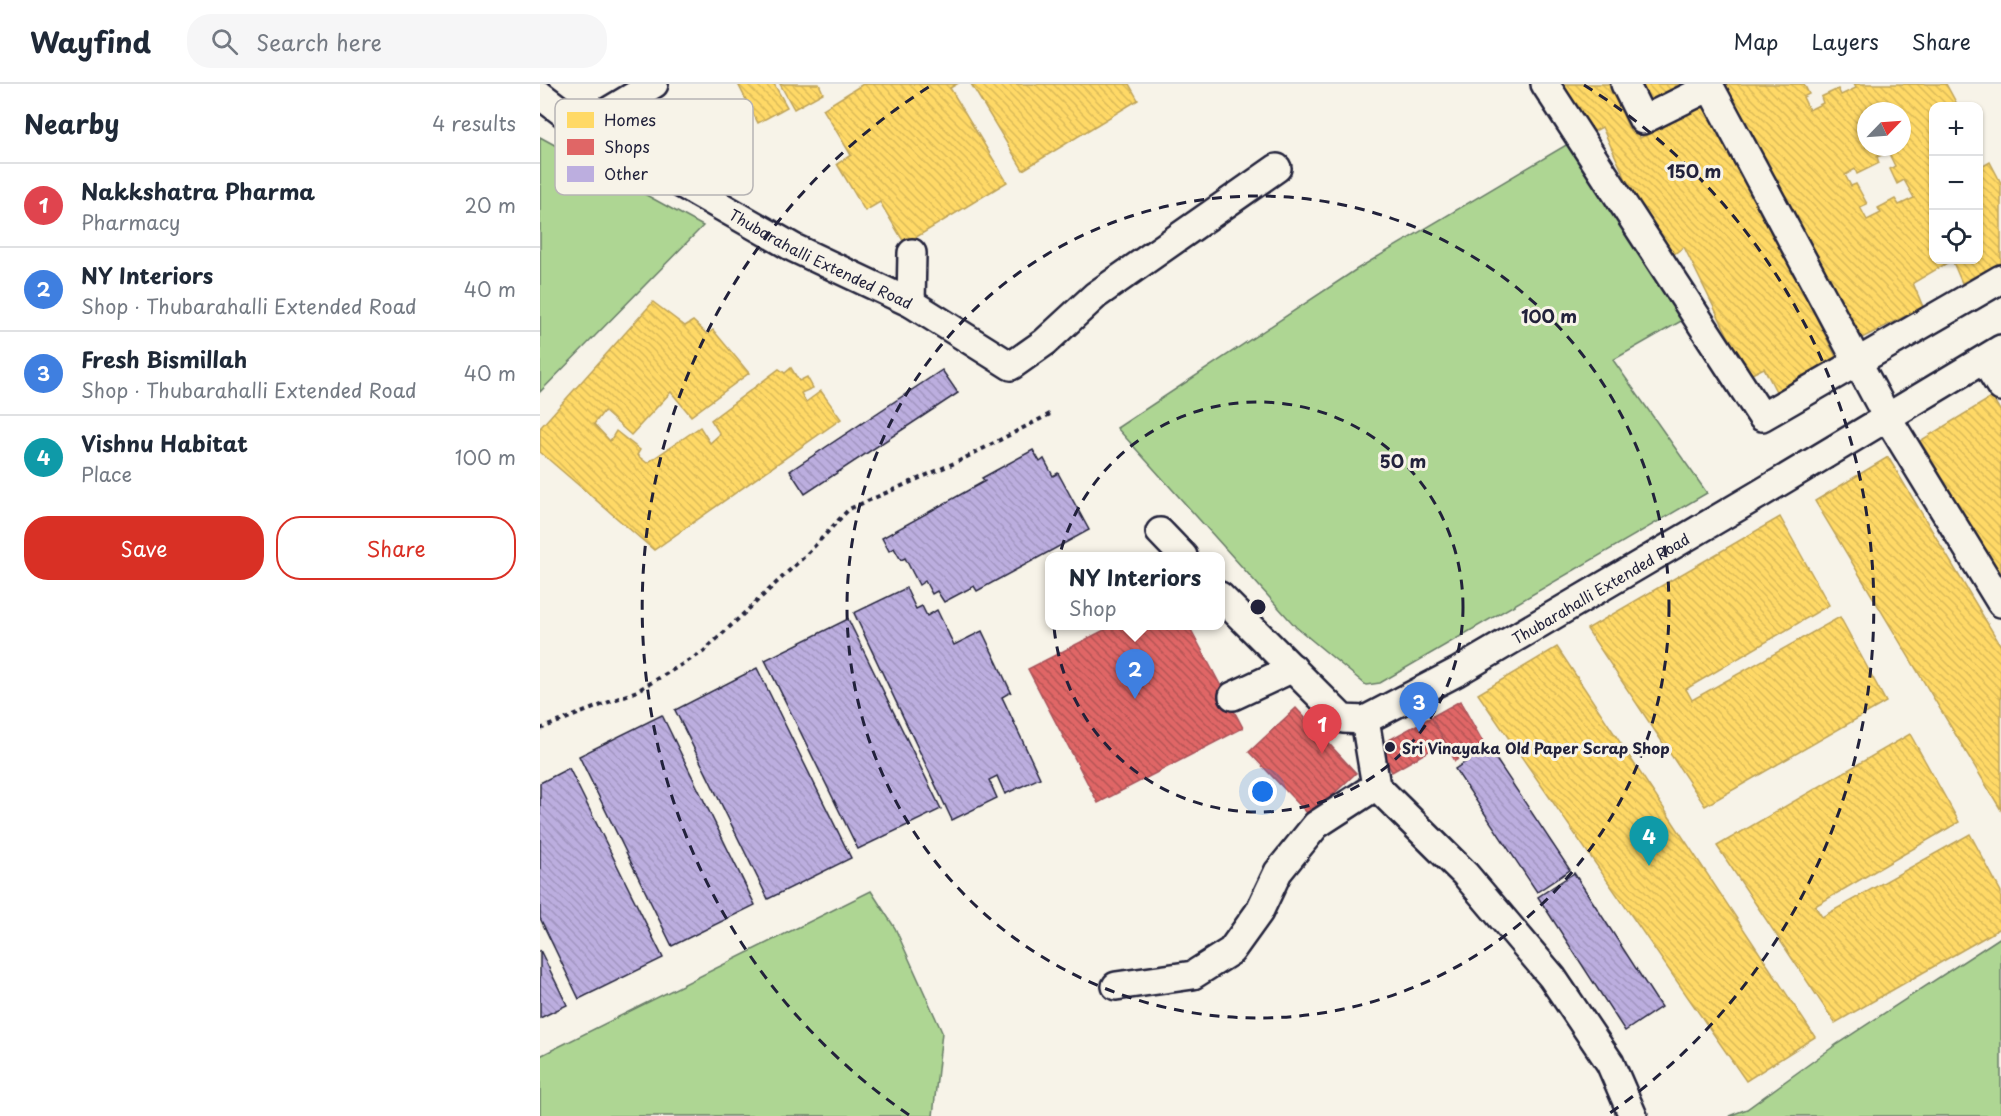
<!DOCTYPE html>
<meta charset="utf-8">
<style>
body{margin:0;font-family:"Playpen Sans",sans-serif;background:#f6f6f7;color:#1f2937}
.controls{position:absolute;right:18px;top:18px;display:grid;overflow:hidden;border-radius:12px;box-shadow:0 2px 4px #0004}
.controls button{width:54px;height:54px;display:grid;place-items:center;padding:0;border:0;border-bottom:2px solid #e0e1e3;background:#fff;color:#1f2937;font:30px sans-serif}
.compass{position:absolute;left:1317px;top:18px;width:54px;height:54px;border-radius:50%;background:#fff;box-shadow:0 2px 4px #0004;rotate:65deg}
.you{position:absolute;left:723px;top:708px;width:21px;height:21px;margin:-15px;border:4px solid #fff;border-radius:50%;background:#1a73e8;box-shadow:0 0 0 9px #1a73e833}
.badge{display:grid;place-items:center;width:39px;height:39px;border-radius:50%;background:#d93025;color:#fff;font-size:20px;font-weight:700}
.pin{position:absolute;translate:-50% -50px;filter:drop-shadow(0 2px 3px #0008)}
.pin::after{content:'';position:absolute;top:32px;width:21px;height:18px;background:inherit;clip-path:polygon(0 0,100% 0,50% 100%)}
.popup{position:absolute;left:505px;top:468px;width:180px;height:78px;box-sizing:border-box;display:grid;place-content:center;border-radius:12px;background:#fff;filter:drop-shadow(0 2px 4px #0005);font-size:20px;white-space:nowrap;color:#747a83}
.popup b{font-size:22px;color:#1f2937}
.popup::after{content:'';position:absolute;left:50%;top:100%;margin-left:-12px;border:12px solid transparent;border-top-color:#fff}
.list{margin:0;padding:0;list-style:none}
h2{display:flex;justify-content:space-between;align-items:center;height:78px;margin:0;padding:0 24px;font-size:26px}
h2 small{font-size:20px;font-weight:400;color:#747a83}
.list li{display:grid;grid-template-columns:39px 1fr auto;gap:18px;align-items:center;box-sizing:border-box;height:84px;padding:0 24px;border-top:2px solid #e0e1e3}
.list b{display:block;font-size:22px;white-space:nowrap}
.list p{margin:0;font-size:20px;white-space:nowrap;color:#747a83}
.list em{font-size:20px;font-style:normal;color:#747a83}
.actions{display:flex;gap:12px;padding:18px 24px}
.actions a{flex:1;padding:14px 0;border:2px solid #d93025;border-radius:24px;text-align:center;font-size:21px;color:#d93025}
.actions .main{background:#d93025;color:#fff}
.icon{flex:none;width:33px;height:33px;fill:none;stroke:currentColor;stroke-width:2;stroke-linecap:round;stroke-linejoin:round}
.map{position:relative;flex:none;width:1461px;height:1032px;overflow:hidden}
header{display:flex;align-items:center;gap:36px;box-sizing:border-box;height:84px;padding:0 30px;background:#fff;border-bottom:2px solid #e0e1e3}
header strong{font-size:28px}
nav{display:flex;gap:33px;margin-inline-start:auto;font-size:21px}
.search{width:420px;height:54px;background:#f6f6f7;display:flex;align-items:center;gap:15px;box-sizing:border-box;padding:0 21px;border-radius:24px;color:#747a83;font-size:22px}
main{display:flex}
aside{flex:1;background:#fff}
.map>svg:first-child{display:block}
</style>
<header>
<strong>Wayfind</strong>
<div class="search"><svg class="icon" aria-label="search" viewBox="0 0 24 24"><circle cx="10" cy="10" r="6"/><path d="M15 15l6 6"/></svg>Search here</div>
<nav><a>Map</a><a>Layers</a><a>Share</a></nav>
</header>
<main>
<aside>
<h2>Nearby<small>4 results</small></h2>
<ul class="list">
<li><span class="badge" style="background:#e0444e">1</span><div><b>Nakkshatra Pharma</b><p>Pharmacy</p></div><em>20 m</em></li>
<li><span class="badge" style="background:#3f7fe0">2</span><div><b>NY Interiors</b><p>Shop · Thubarahalli Extended Road</p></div><em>40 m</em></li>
<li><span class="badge" style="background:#3f7fe0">3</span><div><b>Fresh Bismillah</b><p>Shop · Thubarahalli Extended Road</p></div><em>40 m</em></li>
<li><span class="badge" style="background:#0f9aa8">4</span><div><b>Vishnu Habitat</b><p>Place</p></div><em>100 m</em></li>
</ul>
<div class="actions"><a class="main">Save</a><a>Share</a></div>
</aside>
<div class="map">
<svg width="1461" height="1032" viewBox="0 0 1461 1032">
<defs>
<pattern id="homes-back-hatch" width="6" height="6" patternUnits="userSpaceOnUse" patternTransform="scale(1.5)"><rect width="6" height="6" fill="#ffd966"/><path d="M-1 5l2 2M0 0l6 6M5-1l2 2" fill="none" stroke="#daba59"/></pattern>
<pattern id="shops-back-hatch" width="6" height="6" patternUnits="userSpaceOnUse" patternTransform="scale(1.5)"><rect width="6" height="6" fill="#e06666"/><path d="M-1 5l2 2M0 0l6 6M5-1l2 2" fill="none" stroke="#b55455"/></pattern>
<pattern id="building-back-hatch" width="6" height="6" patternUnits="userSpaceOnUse" patternTransform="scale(1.5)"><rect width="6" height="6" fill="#bcaedf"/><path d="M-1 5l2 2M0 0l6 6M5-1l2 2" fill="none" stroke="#a195c0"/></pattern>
</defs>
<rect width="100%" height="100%" fill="#f7f3e8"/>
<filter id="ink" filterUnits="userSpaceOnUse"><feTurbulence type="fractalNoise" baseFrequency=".0167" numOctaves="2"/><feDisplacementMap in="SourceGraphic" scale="12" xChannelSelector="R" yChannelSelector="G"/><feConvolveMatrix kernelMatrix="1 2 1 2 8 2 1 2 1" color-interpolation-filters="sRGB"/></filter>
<g filter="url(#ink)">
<g fill="#aed693" stroke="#687c67" stroke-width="1.5">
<path d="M0 53 163 142 0 308Z"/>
<path d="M1038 54 1157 228 1073 276 1167 409 840 599 826 601 756 543 577 344 817 185Z"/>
<path d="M331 807 355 844 402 948 393 1032H0V972Z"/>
<path d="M1461 853V1032H1189L1207 1025 1297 960Z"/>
</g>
<g fill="url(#homes-back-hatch)" stroke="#bda259" stroke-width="1.5" fill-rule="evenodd">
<path d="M198 0H234L247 23 218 39Z"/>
<path d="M240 0H279L283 9 254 25Z"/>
<path d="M323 0H417L410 4 467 98 365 160 340 118 325 127 297 80 311 71 283 25Z"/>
<path d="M431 0H589L598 16 483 86Z"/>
<path d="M1015 0H1072L1088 28 1083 31 1090 47 1096 44 1100 54 1113 48 1109 41 1124 34 1127 40 1168 16 1300 281 1240 315 1224 284 1208 292 1144 163 1131 172 1122 152 1114 157 1062 43 1051 49 1046 37 1037 41Z"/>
<path d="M1092 0H1146L1102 20Z"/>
<path d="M1182 0H1264L1269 10 1263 13 1269 26 1283 19 1281 13 1298 5 1301 11 1316 4 1314 0H1406L1418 22H1394V176H1438V85L1450 78 1461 99V179L1422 199 1412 176 1373 199 1383 223 1320 255ZM1326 27H1362V63H1326ZM1348 68 1355 82 1350 85 1357 100 1364 96 1374 114 1359 121 1355 115 1338 124 1341 129 1327 136 1320 123 1327 120 1316 100 1311 102 1305 91 1315 85 1317 90 1339 79 1337 73Z"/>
<path d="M113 218 145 242 153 237 167 250 173 246 209 289 151 332 131 308 91 351 64 327 54 340 70 357 76 347 100 366 97 371 107 379 160 343 170 359 180 350 171 336 239 285 245 289 251 284 259 297 267 293 273 304 261 309 266 318 281 307 301 335 114 466 0 368V344Z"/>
<path d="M1452 313 1461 328V492L1380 357Z"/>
<path d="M1348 373 1461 562V726L1275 417Z"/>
<path d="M1240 433 1289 521 1146 605 1152 616 1300 533 1346 618 1165 722 1047 545Z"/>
<path d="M1017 563 1275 953 1206 997 938 610Z"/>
<path d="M1370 650 1419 738 1275 822 1282 833 1430 750 1461 808V844L1295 939 1177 762Z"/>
</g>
<g fill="url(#shops-back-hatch)" stroke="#a75259" stroke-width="1.5">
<path d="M572 542H649L703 644 558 719 488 585Z"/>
<path d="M920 617 944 660 915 677 891 633Z"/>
<path d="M756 624 816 689 770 732 709 668Z"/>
<path d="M891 633 905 658 852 688 838 662Z"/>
</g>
<g fill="url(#building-back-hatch)" stroke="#22223b" stroke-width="1.5">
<path d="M402 286 418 309 265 410 250 387Z"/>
<path d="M493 366 500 378 504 375 513 392 518 389 549 446 437 507 434 502 404 518 397 507 392 510 385 497 379 501 365 474 361 476 354 464 349 467 342 454 445 397 442 394Z"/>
<path d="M366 504 376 525 382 522 387 532 397 526 414 561 442 547 471 608 462 613 500 694 465 710 457 692 449 696 457 714 412 736 314 529Z"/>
<path d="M308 535 401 725 318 765 225 576Z"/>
<path d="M217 584 311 774 228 815 135 626Z"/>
<path d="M122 631 215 821 132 862 39 672Z"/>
<path d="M948 663 1030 786 997 808 915 685Z"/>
<path d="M29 684 123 874 39 915 0 834V699Z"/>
<path d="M1034 789 1121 923 1085 947 998 813Z"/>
<path d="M0 866 27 921 0 934Z"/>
</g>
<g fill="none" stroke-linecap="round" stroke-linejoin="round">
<g stroke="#22223b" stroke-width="32">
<g id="minor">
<path d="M1005 0 1222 333 1461 195"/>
<path d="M1085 0 1103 36 1170 3 1347 333 1461 519"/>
<path id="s1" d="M0 11 42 43 254 164 371 219 471 282 505 258 556 211 737 84"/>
<path d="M42 43 114 0"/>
<path d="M371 219 372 169"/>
<path d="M1444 276 1461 303"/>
<path d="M620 448 643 472"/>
<path id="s2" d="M680 512 803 635 825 636 917 588 1218 411 1461 265"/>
<path d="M693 612 753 584"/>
<path d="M825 636 836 702 925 790 1012 893 1070 979 1093 1032"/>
<path d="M576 902 653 891 691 867 719 828 738 788 776 741 836 702"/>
</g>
</g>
<path stroke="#22223b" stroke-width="4" stroke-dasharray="4.5 4.5" stroke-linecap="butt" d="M0 645 97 607 163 568 268 469 309 425 419 377 512 329"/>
<use href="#minor" stroke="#f7f3e8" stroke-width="27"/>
</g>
</g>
<g fill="none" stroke="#22223b" stroke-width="3" stroke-dasharray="10 8">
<circle cx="718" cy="523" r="205"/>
<circle cx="718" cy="523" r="411"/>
<path d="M369 1031A616 616 0 0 1 392 1M1044 1A616 616 0 0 1 1067 1031"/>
</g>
<circle fill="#22223b" stroke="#f7f3e8" stroke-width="2" cx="850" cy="663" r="6"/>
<g text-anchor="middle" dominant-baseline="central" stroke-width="6" stroke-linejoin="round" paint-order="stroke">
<g font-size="15" fill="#22223b" stroke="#f7f3e8">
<text stroke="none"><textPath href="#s1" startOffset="326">Thubarahalli Extended Road</textPath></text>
<text stroke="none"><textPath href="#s2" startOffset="466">Thubarahalli Extended Road</textPath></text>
</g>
<g font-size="15" font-weight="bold" fill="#22223b" stroke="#f7f3e8" text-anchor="start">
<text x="862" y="663">Sri Vinayaka Old Paper Scrap Shop</text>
</g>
</g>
<rect x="15" y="15" width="198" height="96" rx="9" fill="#f7f3e8" stroke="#b7b4b4" stroke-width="1.5"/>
<rect x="27" y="28" width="27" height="16" fill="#ffd966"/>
<rect x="27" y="55" width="27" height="16" fill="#e06666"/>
<rect x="27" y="82" width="27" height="16" fill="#bcaedf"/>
<g font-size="16" fill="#22223b">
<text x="64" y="42">Homes</text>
<text x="64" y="69">Shops</text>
<text x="64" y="96">Other</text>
</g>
<circle cx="718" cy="523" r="9" fill="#22223b" stroke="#f7f3e8" stroke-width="3"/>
<g font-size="18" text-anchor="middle" font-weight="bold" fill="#22223b" stroke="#f7f3e8" stroke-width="6" stroke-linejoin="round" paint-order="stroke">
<text x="1154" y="94">150 m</text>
<text x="1009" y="239">100 m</text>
<text x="863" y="384">50 m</text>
</g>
</svg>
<div class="controls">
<button>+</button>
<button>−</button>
<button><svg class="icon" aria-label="locate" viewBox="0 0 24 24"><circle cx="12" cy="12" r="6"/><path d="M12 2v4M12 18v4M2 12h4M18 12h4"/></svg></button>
</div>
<svg class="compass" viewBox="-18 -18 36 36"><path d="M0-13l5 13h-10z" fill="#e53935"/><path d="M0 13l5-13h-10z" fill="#747a83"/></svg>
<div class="you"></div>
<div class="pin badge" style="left:782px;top:670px;background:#e0444e">1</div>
<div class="pin badge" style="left:595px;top:615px;background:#3f7fe0">2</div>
<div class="popup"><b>NY Interiors</b>Shop</div>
<div class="pin badge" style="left:879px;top:648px;background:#3f7fe0">3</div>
<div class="pin badge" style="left:1109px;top:782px;background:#0f9aa8">4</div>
</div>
</main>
